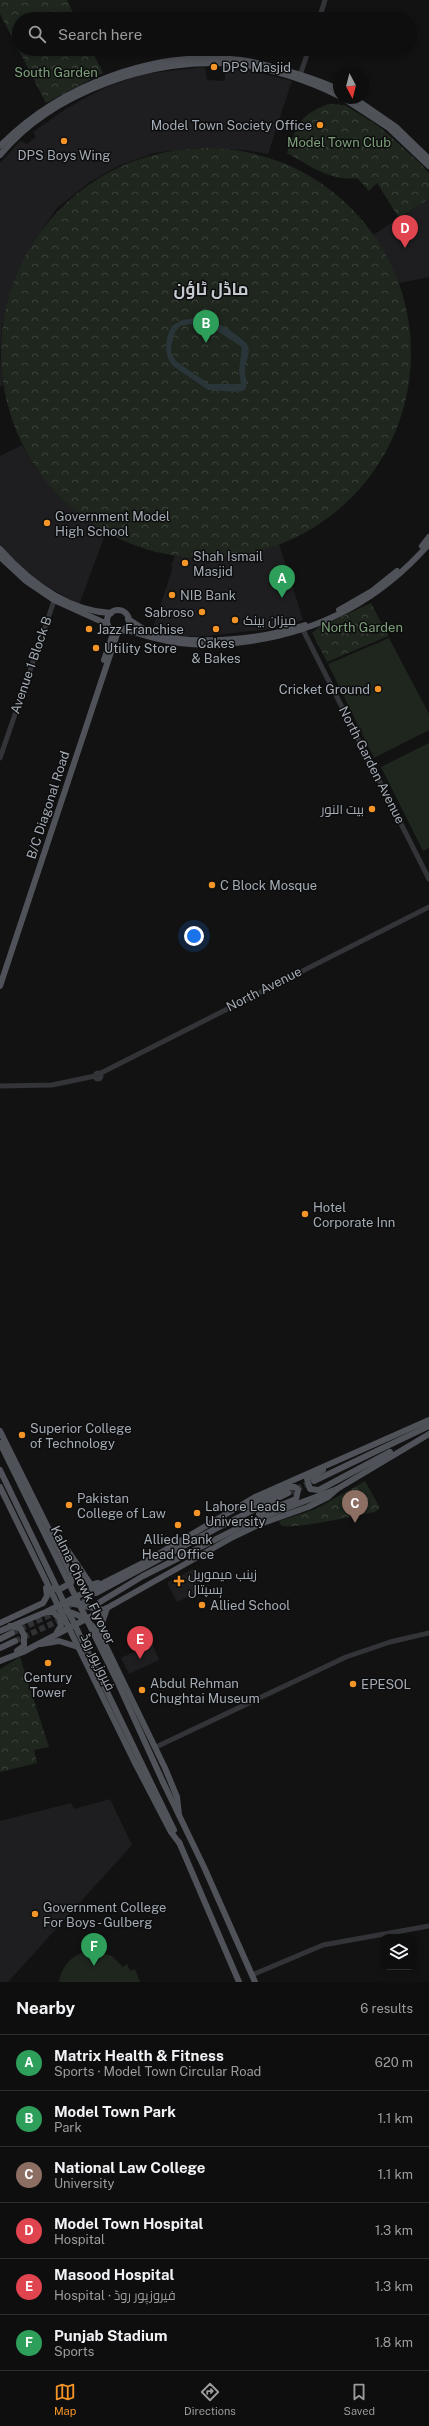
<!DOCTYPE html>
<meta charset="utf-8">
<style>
body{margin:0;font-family:"Public Sans",Cairo,sans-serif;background:#171717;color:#f1f3f6}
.controls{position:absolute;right:12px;bottom:12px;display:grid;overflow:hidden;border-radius:8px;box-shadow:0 2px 6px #0003}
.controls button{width:36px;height:36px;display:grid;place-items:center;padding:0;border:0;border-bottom:1px solid #2e2e2e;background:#0e0e0e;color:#f1f3f6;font:20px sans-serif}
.compass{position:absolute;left:333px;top:68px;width:36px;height:36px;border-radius:50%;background:#0e0e0e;box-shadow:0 2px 6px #0003;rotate:173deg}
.you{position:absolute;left:194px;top:936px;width:14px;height:14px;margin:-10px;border:3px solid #fff;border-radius:50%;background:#1a73e8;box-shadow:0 0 0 6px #1a73e833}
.badge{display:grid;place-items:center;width:26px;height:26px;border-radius:50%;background:#f69527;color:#fff;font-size:13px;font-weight:700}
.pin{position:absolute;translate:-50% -33px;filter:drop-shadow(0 1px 2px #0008)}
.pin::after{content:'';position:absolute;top:21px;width:14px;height:12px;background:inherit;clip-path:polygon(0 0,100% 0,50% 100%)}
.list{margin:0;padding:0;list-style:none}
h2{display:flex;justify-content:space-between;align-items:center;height:52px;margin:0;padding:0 16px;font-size:17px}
h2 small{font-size:13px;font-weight:400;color:#9b9c9e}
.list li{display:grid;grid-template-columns:26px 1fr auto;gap:12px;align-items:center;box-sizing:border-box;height:56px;padding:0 16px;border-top:1px solid #2e2e2e}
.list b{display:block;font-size:15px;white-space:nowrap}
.list p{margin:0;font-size:13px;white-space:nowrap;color:#9b9c9e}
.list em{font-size:13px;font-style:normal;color:#9b9c9e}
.icon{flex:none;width:22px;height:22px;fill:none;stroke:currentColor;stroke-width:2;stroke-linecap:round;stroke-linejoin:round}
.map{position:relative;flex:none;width:429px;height:1982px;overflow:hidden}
.search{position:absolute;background:#0e0e0e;box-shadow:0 2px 6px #0003;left:12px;right:12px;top:12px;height:44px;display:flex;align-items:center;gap:10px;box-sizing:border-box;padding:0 14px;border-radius:22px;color:#9b9c9e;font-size:15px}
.sheet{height:388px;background:#0e0e0e}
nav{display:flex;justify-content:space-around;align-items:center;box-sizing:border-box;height:56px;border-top:1px solid #2e2e2e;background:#0e0e0e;font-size:11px;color:#9b9c9e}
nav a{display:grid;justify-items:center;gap:2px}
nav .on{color:#f69527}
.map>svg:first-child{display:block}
</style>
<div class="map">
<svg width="429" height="1982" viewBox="0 0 429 1982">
<defs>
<pattern id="park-crowns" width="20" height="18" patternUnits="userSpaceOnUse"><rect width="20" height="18" fill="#1e261e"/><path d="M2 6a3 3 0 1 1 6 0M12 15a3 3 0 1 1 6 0" fill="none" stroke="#3c433c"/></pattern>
</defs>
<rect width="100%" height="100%" fill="#121213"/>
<g fill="#1e1e20">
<path d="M225 66 245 69 292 81 268 154 245 150 192 148 154 153 118 166 90 182 57 208 32 244 2 326 0 357 3 386H0V163L20 141 27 144 36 137 33 132 67 108 104 88 142 74 205 67 207 80 225 81Z"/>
<path d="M429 199V277L399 283 389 261 373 235Z"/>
<path d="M22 445 38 471 80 515 106 532 79 605 35 579 0 546V456Z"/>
<path d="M279 544 303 620 270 629 206 636H178L152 631 173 567H171L175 555 194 557 255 551Z"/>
<path d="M193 1569 205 1588 177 1602 168 1585V1582Z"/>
<path d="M152 1643 159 1660 129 1674 121 1658Z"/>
<path d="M110 1799 132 1845 8 1982H0V1821L71 1803 74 1809Z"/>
</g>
<g fill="url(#park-crowns)">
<path d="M0 0H67L76 19H19V49H91L103 73 46 103 0 14Z"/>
<path d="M328 104 345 105 380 127 421 164 429 173V199L399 218 377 183 369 191 357 178C331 182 309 165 287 153 298 124 298 116 328 104Z"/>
<circle cx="206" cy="353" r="205"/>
<path d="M371 603 388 636 327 662 312 633 319 627Z"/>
<path d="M365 1481 380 1508 375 1512C359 1515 296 1529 283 1526 280 1525 280 1523 279 1521L316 1509Z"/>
<path d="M20 1657 49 1747 34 1750 37 1763 0 1772V1669Z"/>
</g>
<g fill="#1e261e">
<path d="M389 638 429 714V730L374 758 328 664Z"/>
<path d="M429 743V848L423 851 381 767Z"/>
<path d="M93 1950 112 1956 123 1967 127 1964 130 1971 135 1969 140 1982H59C62 1964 75 1952 93 1950Z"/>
</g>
<path fill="#2a3539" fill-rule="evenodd" d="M199 318C216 320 235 332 247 344 252 353 245 361 245 370 245 378 249 382 245 390L237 392 208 390 173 366C163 354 165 339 172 326L182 320ZM191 324 211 327 242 347 239 371 241 384H209L177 362 172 355 171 347 175 332 180 326Z"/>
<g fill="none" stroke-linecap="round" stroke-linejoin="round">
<g stroke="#2f3133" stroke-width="6" stroke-dasharray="6 3" stroke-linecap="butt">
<path d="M288 1493 312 1482"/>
<path d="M12 1633 77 1602"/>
<path d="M15 1641 75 1613"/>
</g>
<g stroke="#333438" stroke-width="5">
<path d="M319 19 325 0"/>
<path d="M299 78 309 49"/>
<path d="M303 630 429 879"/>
<path d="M0 758 55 598"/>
<circle cx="98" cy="1076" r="3"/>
<path d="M99 1074 429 907"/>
<path d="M0 1086 52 1085 95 1076"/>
<path d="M156 1747 346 1657 390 1642 429 1633"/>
<path d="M252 1975 323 1945 429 1926"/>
</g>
<g stroke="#4f5258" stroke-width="6">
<path d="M343 98 389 128 429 166"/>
<path d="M354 98 396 127 429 159"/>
<path d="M0 146C60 85 155 49 241 60 257 62 274 68 291 72 307 77 324 82 339 90"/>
<path d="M0 155C52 92 154 56 235 64 268 67 309 81 339 96"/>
<path d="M422 546 429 537"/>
<path d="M0 549C28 580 67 611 111 613"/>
<path d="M0 557 26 581 54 600 107 624"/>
<path d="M339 610 372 591 397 571"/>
<circle cx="118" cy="621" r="11"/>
<path d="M128 619C136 624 143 630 152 633 195 647 262 639 305 625"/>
<path d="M124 629C142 635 161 641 180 643 201 646 222 645 243 642 318 633 380 600 429 544"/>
<path d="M104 660 114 631"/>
<path d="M0 986 118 631"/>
<path d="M0 1431 72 1576 71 1583 58 1590 54 1588"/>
<path d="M323 1470 307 1479 310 1489 319 1490 390 1452"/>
<path d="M314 1481 429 1426"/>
<path d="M0 1487 134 1761 171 1832 180 1844"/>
<path d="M242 1509 288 1487H295L298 1490 296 1499 259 1514"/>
<path d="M59 1545 68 1551 91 1585 98 1583"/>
<path d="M96 1593 217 1528 288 1493"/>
<path d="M65 1602 103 1610"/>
<path d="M100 1602 143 1576 252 1521 337 1489 429 1434"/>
<path d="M81 1607 93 1588"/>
<path d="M107 1608 102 1623 103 1640 165 1768 177 1797 179 1815"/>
<path d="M65 1611C83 1615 92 1623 101 1638"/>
<path d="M47 1612H53L60 1619 61 1626 57 1632"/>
<path d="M0 1623 43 1603 47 1596 46 1588"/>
<path d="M10 1626 20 1628 24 1635V1646L17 1651"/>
<path d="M0 1631 46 1612 143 1563 255 1497 429 1420"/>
<path d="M0 1639 12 1633"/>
<path d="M41 1644 59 1641 78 1647"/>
<path d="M0 1648 15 1641"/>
<path d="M0 1661 23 1652 107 1608 233 1537 260 1524 308 1507 328 1497 337 1489"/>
<path d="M163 1782 204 1867 255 1982"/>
<path d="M153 1787 174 1830"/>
<path d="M179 1842 239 1982"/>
</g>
<g stroke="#4f5258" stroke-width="6">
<path d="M0 1443 118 1683 163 1782"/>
<path d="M0 1470 153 1787"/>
</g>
</g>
<g fill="#f69527" stroke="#0d0d0e" stroke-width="1.5">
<circle cx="214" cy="67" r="4"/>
<circle cx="320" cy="125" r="4"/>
<circle cx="64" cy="141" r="4"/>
<circle cx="47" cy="523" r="4"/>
<circle cx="185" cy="563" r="4"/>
<circle cx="172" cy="595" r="4"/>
<circle cx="202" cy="612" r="4"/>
<circle cx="235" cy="620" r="4"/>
<circle cx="89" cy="629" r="4"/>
<circle cx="216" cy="629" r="4"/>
<circle cx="96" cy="648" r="4"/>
<circle cx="378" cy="689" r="4"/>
<circle cx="372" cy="809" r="4"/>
<circle cx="212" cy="885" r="4"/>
<circle cx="305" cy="1214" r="4"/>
<circle cx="22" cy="1435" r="4"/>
<circle cx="69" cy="1505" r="4"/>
<circle cx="197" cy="1513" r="4"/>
<circle cx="178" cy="1525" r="4"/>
<path d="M177 1575h4v4h4v4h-4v4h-4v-4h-4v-4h4z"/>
<circle cx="202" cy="1605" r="4"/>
<circle cx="48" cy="1663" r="4"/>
<circle cx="353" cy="1684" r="4"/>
<circle cx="142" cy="1690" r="4"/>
<circle cx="35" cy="1914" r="4"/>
</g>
<g text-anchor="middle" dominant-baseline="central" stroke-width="3" stroke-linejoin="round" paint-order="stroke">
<g font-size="13" fill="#a3abb4" stroke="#0d0d0e" text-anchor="start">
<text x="222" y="67">DPS Masjid</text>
<text x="312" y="125" text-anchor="end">Model Town Society Office</text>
<text x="64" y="155" text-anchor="middle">DPS Boys Wing</text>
<text x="55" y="516">Government Model<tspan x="55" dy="15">High School</tspan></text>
<text x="193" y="556">Shah Ismail<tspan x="193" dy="15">Masjid</tspan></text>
<text x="180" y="595">NIB Bank</text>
<text x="194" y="612" text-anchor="end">Sabroso</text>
<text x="243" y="620">میزان بینک</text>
<text x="97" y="629">Jazz Franchise</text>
<text x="216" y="643" text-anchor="middle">Cakes<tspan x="216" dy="15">&amp; Bakes</tspan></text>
<text x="104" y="648">Utility Store</text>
<text x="370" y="689" text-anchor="end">Cricket Ground</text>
<text x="364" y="809" text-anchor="end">بیت النور</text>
<text x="220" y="885">C Block Mosque</text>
<text x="313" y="1207">Hotel<tspan x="313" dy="15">Corporate Inn</tspan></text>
<text x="30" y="1428">Superior College<tspan x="30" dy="15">of Technology</tspan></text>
<text x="77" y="1498">Pakistan<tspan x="77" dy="15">College of Law</tspan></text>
<text x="205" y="1506">Lahore Leads<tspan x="205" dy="15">University</tspan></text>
<text x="178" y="1539" text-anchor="middle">Allied Bank<tspan x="178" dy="15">Head Office</tspan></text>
<text x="188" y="1574">زینب میموریل<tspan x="188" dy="15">ہسپتال</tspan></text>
<text x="210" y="1605">Allied School</text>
<text x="48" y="1677" text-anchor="middle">Century<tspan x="48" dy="15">Tower</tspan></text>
<text x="150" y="1683">Abdul Rehman<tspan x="150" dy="15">Chughtai Museum</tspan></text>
<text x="361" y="1684">EPESOL</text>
<text x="43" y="1907">Government College<tspan x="43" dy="15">For Boys - Gulberg</tspan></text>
</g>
<g font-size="13" fill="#7ca079" stroke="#0d0d0e">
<text x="56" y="72">South Garden</text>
<text x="339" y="142">Model Town Club</text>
<text x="362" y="627">North Garden</text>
</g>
<g font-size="13" fill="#a3abb4" stroke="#0d0d0e">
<text transform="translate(31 665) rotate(-71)">Avenue 1 Block B</text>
<text transform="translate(372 765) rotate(63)">North Garden Avenue</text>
<text transform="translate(48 805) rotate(-72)">B/C Diagonal Road</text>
<text transform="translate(264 989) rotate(-27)">North Avenue</text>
<text transform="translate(83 1585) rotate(64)">Kalma Chowk Flyover</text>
<text transform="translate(98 1662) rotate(64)">فیروزپور روڈ</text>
</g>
<g font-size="17" font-weight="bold" fill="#c4c9d0" stroke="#0d0d0e">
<text x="211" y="289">ماڈل ٹاؤن</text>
</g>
</g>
</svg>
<div class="controls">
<button><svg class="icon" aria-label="layers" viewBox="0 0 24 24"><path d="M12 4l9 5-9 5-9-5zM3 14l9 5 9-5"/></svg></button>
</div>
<svg class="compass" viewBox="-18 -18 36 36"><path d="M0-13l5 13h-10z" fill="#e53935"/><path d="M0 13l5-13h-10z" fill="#9b9c9e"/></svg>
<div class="you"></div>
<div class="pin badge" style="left:282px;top:598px;background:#2e9e5b">A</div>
<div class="pin badge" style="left:206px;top:343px;background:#2e9e5b">B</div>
<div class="pin badge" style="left:355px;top:1523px;background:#8d6e63">C</div>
<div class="pin badge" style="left:405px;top:248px;background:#e0444e">D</div>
<div class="pin badge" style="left:140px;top:1659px;background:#e0444e">E</div>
<div class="pin badge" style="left:94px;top:1966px;background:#2e9e5b">F</div>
<div class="search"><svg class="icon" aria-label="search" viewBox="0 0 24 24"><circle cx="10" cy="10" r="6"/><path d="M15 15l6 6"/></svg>Search here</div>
</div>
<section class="sheet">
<h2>Nearby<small>6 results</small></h2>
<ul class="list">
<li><span class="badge" style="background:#2e9e5b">A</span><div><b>Matrix Health &amp; Fitness</b><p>Sports · Model Town Circular Road</p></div><em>620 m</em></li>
<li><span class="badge" style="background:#2e9e5b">B</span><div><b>Model Town Park</b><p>Park</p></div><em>1.1 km</em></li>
<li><span class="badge" style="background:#8d6e63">C</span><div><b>National Law College</b><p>University</p></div><em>1.1 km</em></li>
<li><span class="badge" style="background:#e0444e">D</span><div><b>Model Town Hospital</b><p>Hospital</p></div><em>1.3 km</em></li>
<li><span class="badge" style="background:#e0444e">E</span><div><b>Masood Hospital</b><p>Hospital · فیروزپور روڈ</p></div><em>1.3 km</em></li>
<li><span class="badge" style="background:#2e9e5b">F</span><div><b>Punjab Stadium</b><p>Sports</p></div><em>1.8 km</em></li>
</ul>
</section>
<nav>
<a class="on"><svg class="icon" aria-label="map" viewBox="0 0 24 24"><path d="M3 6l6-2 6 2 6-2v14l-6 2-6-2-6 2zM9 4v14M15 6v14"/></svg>Map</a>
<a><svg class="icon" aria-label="directions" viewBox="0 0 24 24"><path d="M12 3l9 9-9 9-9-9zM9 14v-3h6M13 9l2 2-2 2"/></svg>Directions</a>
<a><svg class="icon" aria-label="saved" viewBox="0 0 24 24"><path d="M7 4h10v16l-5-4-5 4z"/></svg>Saved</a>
</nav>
